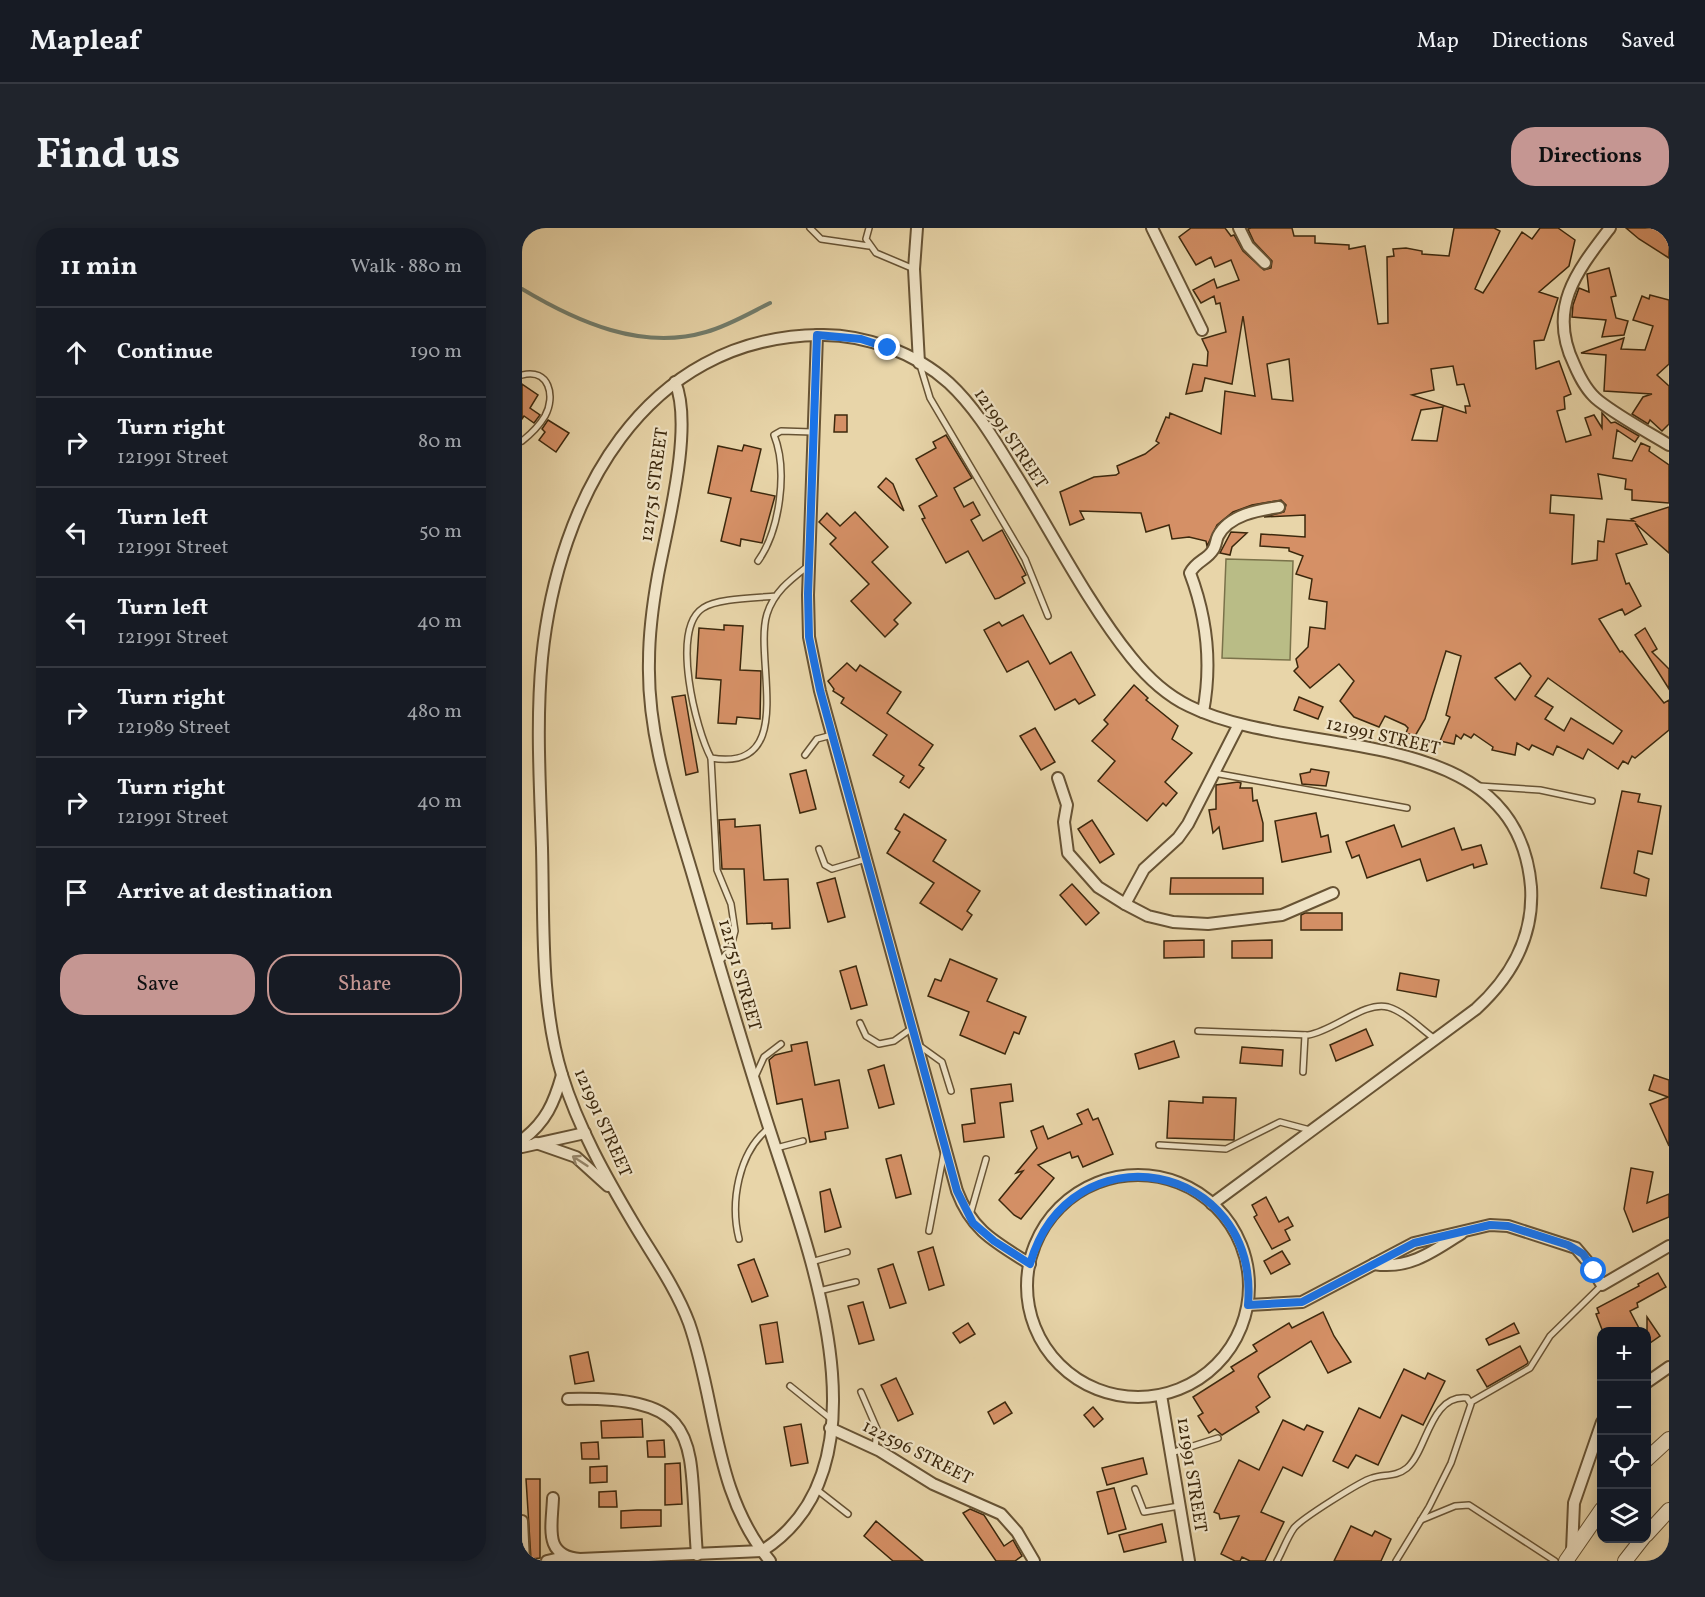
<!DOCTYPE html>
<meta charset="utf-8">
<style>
body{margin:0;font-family:Vollkorn,serif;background:#20242c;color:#f1f3f6}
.controls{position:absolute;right:18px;bottom:18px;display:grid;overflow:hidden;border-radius:12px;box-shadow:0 3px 15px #0003}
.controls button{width:54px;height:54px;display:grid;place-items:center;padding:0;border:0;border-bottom:2px solid #363941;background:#171b24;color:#f1f3f6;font:30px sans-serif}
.stop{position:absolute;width:18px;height:18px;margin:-14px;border:4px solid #1a73e8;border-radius:50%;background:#fff}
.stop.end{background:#1a73e8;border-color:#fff;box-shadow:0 2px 6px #0008}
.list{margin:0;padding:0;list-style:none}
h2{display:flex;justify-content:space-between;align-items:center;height:78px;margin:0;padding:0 24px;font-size:26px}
h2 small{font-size:20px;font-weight:400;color:#9ea1a6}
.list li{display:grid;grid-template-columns:39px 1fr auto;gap:18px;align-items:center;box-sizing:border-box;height:90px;padding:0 24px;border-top:2px solid #363941}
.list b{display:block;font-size:22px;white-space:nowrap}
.list p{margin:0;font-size:20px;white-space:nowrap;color:#9ea1a6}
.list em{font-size:20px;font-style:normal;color:#9ea1a6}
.actions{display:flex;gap:12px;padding:18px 24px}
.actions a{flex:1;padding:14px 0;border:2px solid #c59692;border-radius:24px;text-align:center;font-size:21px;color:#c59692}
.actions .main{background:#c59692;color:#111}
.icon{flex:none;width:33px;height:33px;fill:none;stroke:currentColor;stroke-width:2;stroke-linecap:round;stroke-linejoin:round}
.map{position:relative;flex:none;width:1147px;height:1333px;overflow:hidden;border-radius:24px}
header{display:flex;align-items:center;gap:36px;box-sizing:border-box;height:84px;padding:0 30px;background:#171b24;border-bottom:2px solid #363941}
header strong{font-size:28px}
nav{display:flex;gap:33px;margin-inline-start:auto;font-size:21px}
.intro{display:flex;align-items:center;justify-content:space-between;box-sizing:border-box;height:144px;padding:0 36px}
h1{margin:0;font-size:42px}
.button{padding:15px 27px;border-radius:24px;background:#c59692;color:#111;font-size:21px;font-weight:700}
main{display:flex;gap:36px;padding:0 36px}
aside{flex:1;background:#171b24;border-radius:24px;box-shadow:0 3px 15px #0003}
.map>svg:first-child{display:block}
</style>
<header>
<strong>Mapleaf</strong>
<nav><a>Map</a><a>Directions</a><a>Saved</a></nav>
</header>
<div class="intro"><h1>Find us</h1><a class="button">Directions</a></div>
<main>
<aside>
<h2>11 min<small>Walk · 880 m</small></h2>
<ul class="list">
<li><svg class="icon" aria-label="ahead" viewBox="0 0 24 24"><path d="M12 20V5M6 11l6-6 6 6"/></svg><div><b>Continue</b></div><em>190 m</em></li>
<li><svg class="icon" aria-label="right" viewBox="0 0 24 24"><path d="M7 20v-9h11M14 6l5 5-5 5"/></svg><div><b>Turn right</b><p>121991 Street</p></div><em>80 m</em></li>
<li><svg class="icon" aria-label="left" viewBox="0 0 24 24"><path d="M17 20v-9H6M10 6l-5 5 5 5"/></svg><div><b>Turn left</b><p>121991 Street</p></div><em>50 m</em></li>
<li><svg class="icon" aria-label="left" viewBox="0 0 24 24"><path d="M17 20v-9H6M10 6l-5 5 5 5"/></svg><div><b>Turn left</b><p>121991 Street</p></div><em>40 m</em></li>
<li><svg class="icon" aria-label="right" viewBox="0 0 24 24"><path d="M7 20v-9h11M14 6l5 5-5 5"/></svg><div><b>Turn right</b><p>121989 Street</p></div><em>480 m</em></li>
<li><svg class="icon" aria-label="right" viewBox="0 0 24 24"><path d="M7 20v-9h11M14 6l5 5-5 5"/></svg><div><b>Turn right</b><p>121991 Street</p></div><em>40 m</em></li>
<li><svg class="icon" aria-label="arrive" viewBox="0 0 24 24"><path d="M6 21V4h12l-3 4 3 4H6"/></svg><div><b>Arrive at destination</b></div></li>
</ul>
<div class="actions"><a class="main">Save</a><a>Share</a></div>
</aside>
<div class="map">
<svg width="1147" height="1333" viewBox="0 0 1147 1333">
<rect width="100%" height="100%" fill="#e8d5a9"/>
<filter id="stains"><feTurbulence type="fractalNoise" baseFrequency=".00333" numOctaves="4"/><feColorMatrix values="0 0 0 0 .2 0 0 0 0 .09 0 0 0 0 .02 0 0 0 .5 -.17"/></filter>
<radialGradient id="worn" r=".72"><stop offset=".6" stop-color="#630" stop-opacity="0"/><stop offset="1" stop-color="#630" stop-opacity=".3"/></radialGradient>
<path fill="#b9bc86" stroke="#7a724a" stroke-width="1.5" d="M704 331 771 333 768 432 700 430Z"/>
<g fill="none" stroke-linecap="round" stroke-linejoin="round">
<path stroke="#737e6d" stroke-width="4" d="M0 61C55 94 120 123 184 104 206 98 228 85 248 75"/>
</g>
<g fill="#d59066" stroke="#3c280d" stroke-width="1.5" fill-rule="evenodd">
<path d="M669 0H703L709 8 712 7 721 23 742 42 749 40 750 33 732 14 726 1 729 0H770L772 8H793V15L827 17V21L843 18 856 96 866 95 865 29 872 28 871 21 884 20 900 23V26L927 28 932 0H972L978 3 953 61 961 65 1000 4 1010 11 1018 0H1036L1053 12 1047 38 1017 64 1036 70 1022 112 1012 113 1014 141 1037 133 1049 166 1042 169 1043 181 1035 183 1044 214 1069 207 1063 190 1072 187 1080 200V185L1089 195 1093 194 1117 208 1113 214 1095 202 1091 230 1110 233 1119 215 1128 219 1127 223 1147 237V275L1110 272V262L1103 261 1104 251 1076 246 1080 271 1029 267 1028 285 1052 287 1050 336 1075 332 1076 313 1082 314 1085 291 1112 293 1109 291 1147 279V325L1113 295 1125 316 1094 326 1104 356 1107 355 1119 378 1103 387 1100 381 1077 391 1098 424 1100 423 1142 475 1147 472V502L1113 530 1110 528 1106 536 1101 533 1096 541 1066 521 1061 531 1035 518 1031 527 1010 517 1007 522 995 515 993 527 970 522 971 519 952 506 949 510 942 506 939 511 934 507 932 516 918 513 928 489 924 487 939 428 924 423 903 491 893 508 884 505 886 500 883 497 863 488 857 499 832 489 818 473 832 453 817 436 788 460 772 443 776 439 774 431 786 419 788 399 803 401 805 374 787 371 790 351 774 346 781 328 767 323V320L738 318 739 306 783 309V287L742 289 762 284 764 277 759 272 730 277 711 284 695 297 685 318 684 313 667 309 650 311 647 297 624 304 619 285 558 283 562 291 548 297 538 264 572 249 594 247 597 245 595 238 623 226 637 215 634 213 644 189 647 190 648 185 699 206 703 163 733 168 721 88 710 156 683 150 680 163 664 166 671 136 685 138 686 124 680 111 704 104 698 75 694 76 692 68 679 75 671 62 692 51 695 60 717 52 709 32 693 39 689 29 674 37 657 9ZM767 131 771 173 750 171 745 136ZM931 138 935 157 942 156 948 178H943L944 185 890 167 912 162 909 141ZM921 179 915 213 890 212 899 182ZM998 435 1009 448 993 472 973 450ZM1026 450 1100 503 1091 516 1049 490 1042 503 1023 491 1031 479 1013 468Z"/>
<path d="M1104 0H1147V30L1117 11Z"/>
<path d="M1087 40 1094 68 1089 69 1094 90 1106 93 1102 107 1080 109 1084 92 1050 89 1051 77 1057 60 1067 64 1065 46Z"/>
<path d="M1128 67 1147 72V136L1135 147 1147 158V196L1140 203 1128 192 1126 196 1110 186 1121 169 1130 166 1082 163 1084 127 1059 125 1102 110 1099 121 1123 122 1131 98 1111 92 1120 68 1127 71Z"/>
<path d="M0 156 16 167 8 180 18 187 12 195 2 188 0 191Z"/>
<path d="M313 187H325V204H312Z"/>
<path d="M26 192 47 205 34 224 17 212 23 204 20 201Z"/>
<path d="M424 207 450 250 432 260 442 279 451 274 458 287 449 292 461 313 480 302 504 347 500 349 503 355 477 370 473 371 446 323 424 335 400 291 403 290 397 278 415 268 394 231 414 220 411 214Z"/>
<path d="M222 217 239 221 229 263 253 268 240 315 219 311 218 318 199 313 209 270 186 265 196 218 220 223Z"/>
<path d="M364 250 371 256 382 283 356 259Z"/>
<path d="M333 284 366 319 350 334 389 375 372 392 376 396 363 409 329 373 347 356 308 316 314 310 297 294 305 285 318 298Z"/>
<path d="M709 304 725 305 710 319 708 327 698 325Z"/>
<path d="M501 387 528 436 549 424 573 467 557 476 553 471 533 482 506 433 485 444 462 402 477 394 480 398Z"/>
<path d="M202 397 221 398 218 442 239 443 238 491 215 489 214 496 196 495 199 452 174 450 177 400 202 402Z"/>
<path d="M1123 400 1135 421 1130 424 1147 441V461L1113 407Z"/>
<path d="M325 435 334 443 338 437 379 464 365 485 411 517 397 537 402 540 387 560 378 554 382 548 351 527 365 507 319 475 322 470 311 463 312 461 306 453Z"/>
<path d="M612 457 626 470 624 472 656 498 650 511 670 525 643 554 655 565 644 578 641 575 625 593 576 553 593 533 570 513 586 496 582 492Z"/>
<path d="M163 467 176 544 164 547 150 469Z"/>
<path d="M777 469 801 479 796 491 772 482Z"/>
<path d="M513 500 533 534 519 542 498 508Z"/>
<path d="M789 541 807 544 804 558 780 556 778 546 788 544Z"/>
<path d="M284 542 294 581 278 585 268 546Z"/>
<path d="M716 554 719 555 718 560H730L731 573 735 572 741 595V613L701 621 697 599 691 605 687 582 694 581V557Z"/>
<path d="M1100 563 1118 566 1116 574 1139 578 1130 626 1116 623 1112 645 1127 651 1124 668 1079 660Z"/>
<path d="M794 585 799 609 806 607 809 624 760 634 753 593Z"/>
<path d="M382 586 424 612 411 633 458 663 445 683 450 687 440 702 398 675 412 655 365 625 378 604 373 601Z"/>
<path d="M213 591V599L238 597 242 652 266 651 268 700 250 701V695L225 696 222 641H200L197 592Z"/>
<path d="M570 592 592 626 578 635 556 601Z"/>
<path d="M872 597 880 619 932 600 940 622 959 617 965 636 952 640 951 636 905 653 898 631 845 650 837 627 830 630 824 614Z"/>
<path d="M313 650 323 689 306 694 295 655Z"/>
<path d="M649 650H741V666H648Z"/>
<path d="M550 656 577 685 564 697 538 667Z"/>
<path d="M783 685H820V702H779V687Z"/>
<path d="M682 712V729L642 730V713Z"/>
<path d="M750 712V730H710V713Z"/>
<path d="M428 731 475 751 465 773 504 789 497 806 492 804 483 826 438 807 447 784 406 768 413 751 419 753Z"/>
<path d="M334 738 345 777 329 781 318 743Z"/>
<path d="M878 745 917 752 914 769 875 762Z"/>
<path d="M844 801 851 817 814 833 808 817Z"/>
<path d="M652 813 657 829 617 841 613 826Z"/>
<path d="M285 814 293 857 317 852 326 900 303 904 304 911 288 914 280 871 255 876 247 832 253 827 270 823 269 817Z"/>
<path d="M720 819 761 822 760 838 718 835Z"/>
<path d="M362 837 372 876 357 880 346 842Z"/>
<path d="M1132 847 1147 852V918L1128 876 1146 869 1127 862Z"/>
<path d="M489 856 491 873 478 875 482 909 442 914 440 897 453 895 449 861Z"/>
<path d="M681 869 714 870 712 912 645 910 647 873 681 875Z"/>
<path d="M566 881 571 892 576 890 591 926 561 939 556 928 550 930 548 924 516 937 532 950 499 991 492 987 477 972 501 943 494 945 515 920 509 903 521 898 526 911 560 896 555 886Z"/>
<path d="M379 927 389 966 374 970 364 931Z"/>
<path d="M1109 940 1131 944 1125 975 1147 966V989L1111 1004 1102 981Z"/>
<path d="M308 961 319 999 303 1004 298 964Z"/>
<path d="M744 969 757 994 766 989 771 998 763 1002 768 1012 750 1021 732 989 735 987 730 977Z"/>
<path d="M411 1019 422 1057 407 1062 396 1024Z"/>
<path d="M760 1023 768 1036 749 1046 742 1033Z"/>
<path d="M232 1031 246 1068 230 1074 216 1037Z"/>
<path d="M371 1036 384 1075 368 1080 356 1041Z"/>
<path d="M1136 1045 1144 1059 1115 1075 1116 1079 1108 1083 1119 1104H1081L1074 1086 1077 1085 1075 1080 1117 1058 1116 1056Z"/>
<path d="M341 1074 352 1112 337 1116 326 1078Z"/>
<path d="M801 1084 812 1108 829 1134 806 1145 789 1113 737 1146 736 1149 748 1169 734 1179 737 1184 700 1207 693 1201 687 1205 676 1188 681 1185 671 1169 712 1143 709 1139 735 1123 731 1117 767 1095 770 1100Z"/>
<path d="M1125 1089 1138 1108 1125 1117Z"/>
<path d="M255 1094 261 1134 244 1136 238 1097Z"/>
<path d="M446 1095 453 1106 438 1115 431 1105Z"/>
<path d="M992 1095 997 1105 967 1117 964 1111Z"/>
<path d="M998 1118 1006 1134 1005 1136 965 1159 955 1142Z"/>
<path d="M66 1124 72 1153 53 1156 48 1128Z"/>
<path d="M882 1141 903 1151 906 1145 923 1153 901 1197 880 1187 856 1237 834 1227 826 1240 811 1233 837 1180 858 1190Z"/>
<path d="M374 1150 391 1186 376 1193 359 1157Z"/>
<path d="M483 1174 490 1185 472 1196 466 1184Z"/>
<path d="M571 1179 581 1191 572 1199 562 1187Z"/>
<path d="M120 1191 121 1209 80 1210 79 1193Z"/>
<path d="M761 1192 782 1202 785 1197 801 1204 780 1248 761 1239 739 1284 762 1294 743 1333H728L720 1329 718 1333H713L699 1326 717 1288 698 1291 697 1286 692 1284 717 1232 737 1242Z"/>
<path d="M279 1196 286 1235 269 1238 262 1199Z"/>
<path d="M142 1212 143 1229H126L125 1213Z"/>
<path d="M76 1214 77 1231H60L59 1215Z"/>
<path d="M621 1230 625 1246 585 1257 580 1240Z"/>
<path d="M158 1235 160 1276 143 1277V1236Z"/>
<path d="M85 1238V1254L68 1255V1239Z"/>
<path d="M4 1251H18V1330L9 1331Z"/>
<path d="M592 1260 604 1301 586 1306 575 1264Z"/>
<path d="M94 1263 95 1279H77V1264Z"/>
<path d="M448 1281 462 1287 482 1318 491 1312 500 1328 493 1333H474L441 1285Z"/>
<path d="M115 1282H139V1298L99 1300V1283Z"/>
<path d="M354 1293 401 1333H371L342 1308Z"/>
<path d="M640 1296 644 1314 602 1324 597 1307Z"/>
<path d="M829 1298 850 1308 853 1303 869 1311 859 1333H812Z"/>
</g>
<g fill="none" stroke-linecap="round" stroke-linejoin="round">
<g stroke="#675334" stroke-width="8">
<g id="service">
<path d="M288 0 299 11 347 18"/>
<path d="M347 0 344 11 354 25 392 41"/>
<path d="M398 137 408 170 503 331 526 388"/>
<path d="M0 147C27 140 34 168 23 188 17 198 9 206 0 213"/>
<path d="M236 333C258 302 266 242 252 207L259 203 290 204"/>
<path d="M254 368C236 370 195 370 181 380 148 401 174 502 189 530 277 545 231 431 245 386 252 364 268 352 286 338"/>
<path d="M283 527 295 511 310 507"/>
<path d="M189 530 195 642 209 676 213 703 208 722 196 735"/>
<path d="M692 545 885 580"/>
<path d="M957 558 1018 562 1070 573"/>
<path d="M297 621 303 637 310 641 344 631"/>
<path d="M338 795 344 808 357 816 372 813 390 800"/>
<path d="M676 803 786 807C812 803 842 773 866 779 883 784 899 801 913 811"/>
<path d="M395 816 420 834 429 863"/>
<path d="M781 844 783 807"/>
<path d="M232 851 242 829 259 816"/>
<path d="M637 917 704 921 758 894 788 902"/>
<path d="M254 920 281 913"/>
<path d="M448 987 464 931"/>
<path d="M407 1003 422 924"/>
<path d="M217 1011C208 975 216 924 247 900"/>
<path d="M289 1034 325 1024"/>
<path d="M297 1063 334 1054"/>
<path d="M268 1158 309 1191"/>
<path d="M339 1164 355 1201 353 1221"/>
<path d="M949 1174 1008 1140 1028 1108 1080 1057"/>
<path d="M649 1225 696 1210"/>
<path d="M294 1261 326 1286"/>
<path d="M613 1261 622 1284 657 1278"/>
<path d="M899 1292 933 1278 947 1277 1033 1333"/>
<path d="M755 1333C761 1322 765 1310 772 1300 779 1291 839 1253 850 1250 862 1246 874 1249 885 1240 905 1223 908 1166 945 1170L949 1176 929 1235 907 1279 874 1333"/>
</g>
</g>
<g stroke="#675334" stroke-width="14">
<g id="minor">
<path d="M395 0 392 41 397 135"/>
<path d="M630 0 680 102"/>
<path d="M717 0 726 18 743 35"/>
<path d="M1088 0C1055 43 1025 80 1052 136 1058 150 1065 164 1077 173 1099 190 1124 203 1147 217"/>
<path d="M295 107 286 367 287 409 298 463 435 963C450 1003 473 1014 508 1036"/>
<path d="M681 484C690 437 685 390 668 345 674 333 685 332 691 322 694 318 694 312 696 308 707 287 736 282 757 279"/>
<path d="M536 550 545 577 542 594 546 625 576 659 603 676 622 641 656 610 666 596 717 496"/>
<path d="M603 676 626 688 651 694 686 696 760 687 811 665"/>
<path d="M0 912C24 894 32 875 40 847"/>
<path d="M14 915 54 929 86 958"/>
<path d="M0 919 63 905"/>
<circle cx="616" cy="1058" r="111"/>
<path d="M852 1036C887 1042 912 1023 940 1005"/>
<path d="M726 1077 780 1074 892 1015 968 997 986 998 1054 1020 1065 1033 1080 1057 1147 1018"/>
<path d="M1124 1155 1147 1139"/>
<path d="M639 1167 667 1333"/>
<path d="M46 1171C185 1168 166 1211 175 1327"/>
<path d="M308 1200 358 1223 411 1256 479 1286 495 1304 512 1333"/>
<path d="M31 1270C30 1299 21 1328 58 1331L240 1323C378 1235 279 1004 242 884 217 805 194 727 171 648 150 577 125 508 127 433 127 405 131 375 136 347 145 299 172 198 153 154"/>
<path d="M0 1293 2 1333"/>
<path d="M1050 1323 1052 1275 1080 1194"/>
<path d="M25 1333 42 1329"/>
<path d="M248 1333C191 1265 195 1175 167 1095 154 1060 131 1028 112 996 84 949 56 899 40 847 18 776 22 694 20 620 18 557 14 493 20 430 36 272 121 109 298 107 342 106 394 125 427 155 455 181 474 215 494 247 530 305 567 377 609 429 625 449 644 467 667 478 777 533 995 490 1009 659 1012 708 989 749 954 781L690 976"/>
</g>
</g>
<g stroke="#675334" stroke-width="16">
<g id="tertiary">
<path d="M1124 1232 1147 1211"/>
<path d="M1124 1307 1147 1282"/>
<path d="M1044 1333 1080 1281"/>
<path d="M1103 1333 1121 1310"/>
</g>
</g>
<use href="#service" stroke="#f0e4c7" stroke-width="5"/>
<use href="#minor" stroke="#f0e4c7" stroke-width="10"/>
<use href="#tertiary" stroke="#f0e4c7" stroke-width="14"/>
</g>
<defs><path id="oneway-shaft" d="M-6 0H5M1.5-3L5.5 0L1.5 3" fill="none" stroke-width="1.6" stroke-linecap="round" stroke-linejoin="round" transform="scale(1.5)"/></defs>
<use stroke="#96866a" href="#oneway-shaft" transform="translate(58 933) rotate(-147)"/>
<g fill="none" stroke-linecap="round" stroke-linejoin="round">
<path stroke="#1a73e8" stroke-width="8" d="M366 120 339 111 295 107 286 366 287 409 298 462 435 963 451 995 472 1013 508 1036C548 898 738 933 726 1077L780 1074 892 1015 968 997 986 998 1046 1017 1061 1026 1072 1043"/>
</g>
<g text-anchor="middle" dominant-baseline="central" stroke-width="4.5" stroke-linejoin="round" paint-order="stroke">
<g font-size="18" fill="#3c280d" stroke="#f0e4c7">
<text transform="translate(488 211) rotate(56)">121991 STREET</text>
<text transform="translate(133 257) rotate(-82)">121751 STREET</text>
<text transform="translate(861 509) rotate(13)">121991 STREET</text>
<text transform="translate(217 747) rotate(74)">121751 STREET</text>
<text transform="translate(80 895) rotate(66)">121991 STREET</text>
<text transform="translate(395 1225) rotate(27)">122596 STREET</text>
<text transform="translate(669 1247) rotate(81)">121991 STREET</text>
</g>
</g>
<rect width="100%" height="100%" filter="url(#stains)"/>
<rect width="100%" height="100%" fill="url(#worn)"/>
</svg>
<div class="controls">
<button>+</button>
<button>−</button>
<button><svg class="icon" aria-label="locate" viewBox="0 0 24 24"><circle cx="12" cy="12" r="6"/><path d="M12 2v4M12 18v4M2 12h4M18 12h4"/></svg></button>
<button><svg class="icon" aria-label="layers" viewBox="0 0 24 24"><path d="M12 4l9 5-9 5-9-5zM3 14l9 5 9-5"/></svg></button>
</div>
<div class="stop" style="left:1072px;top:1043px"></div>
<div class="stop end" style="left:366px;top:120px"></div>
</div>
</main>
